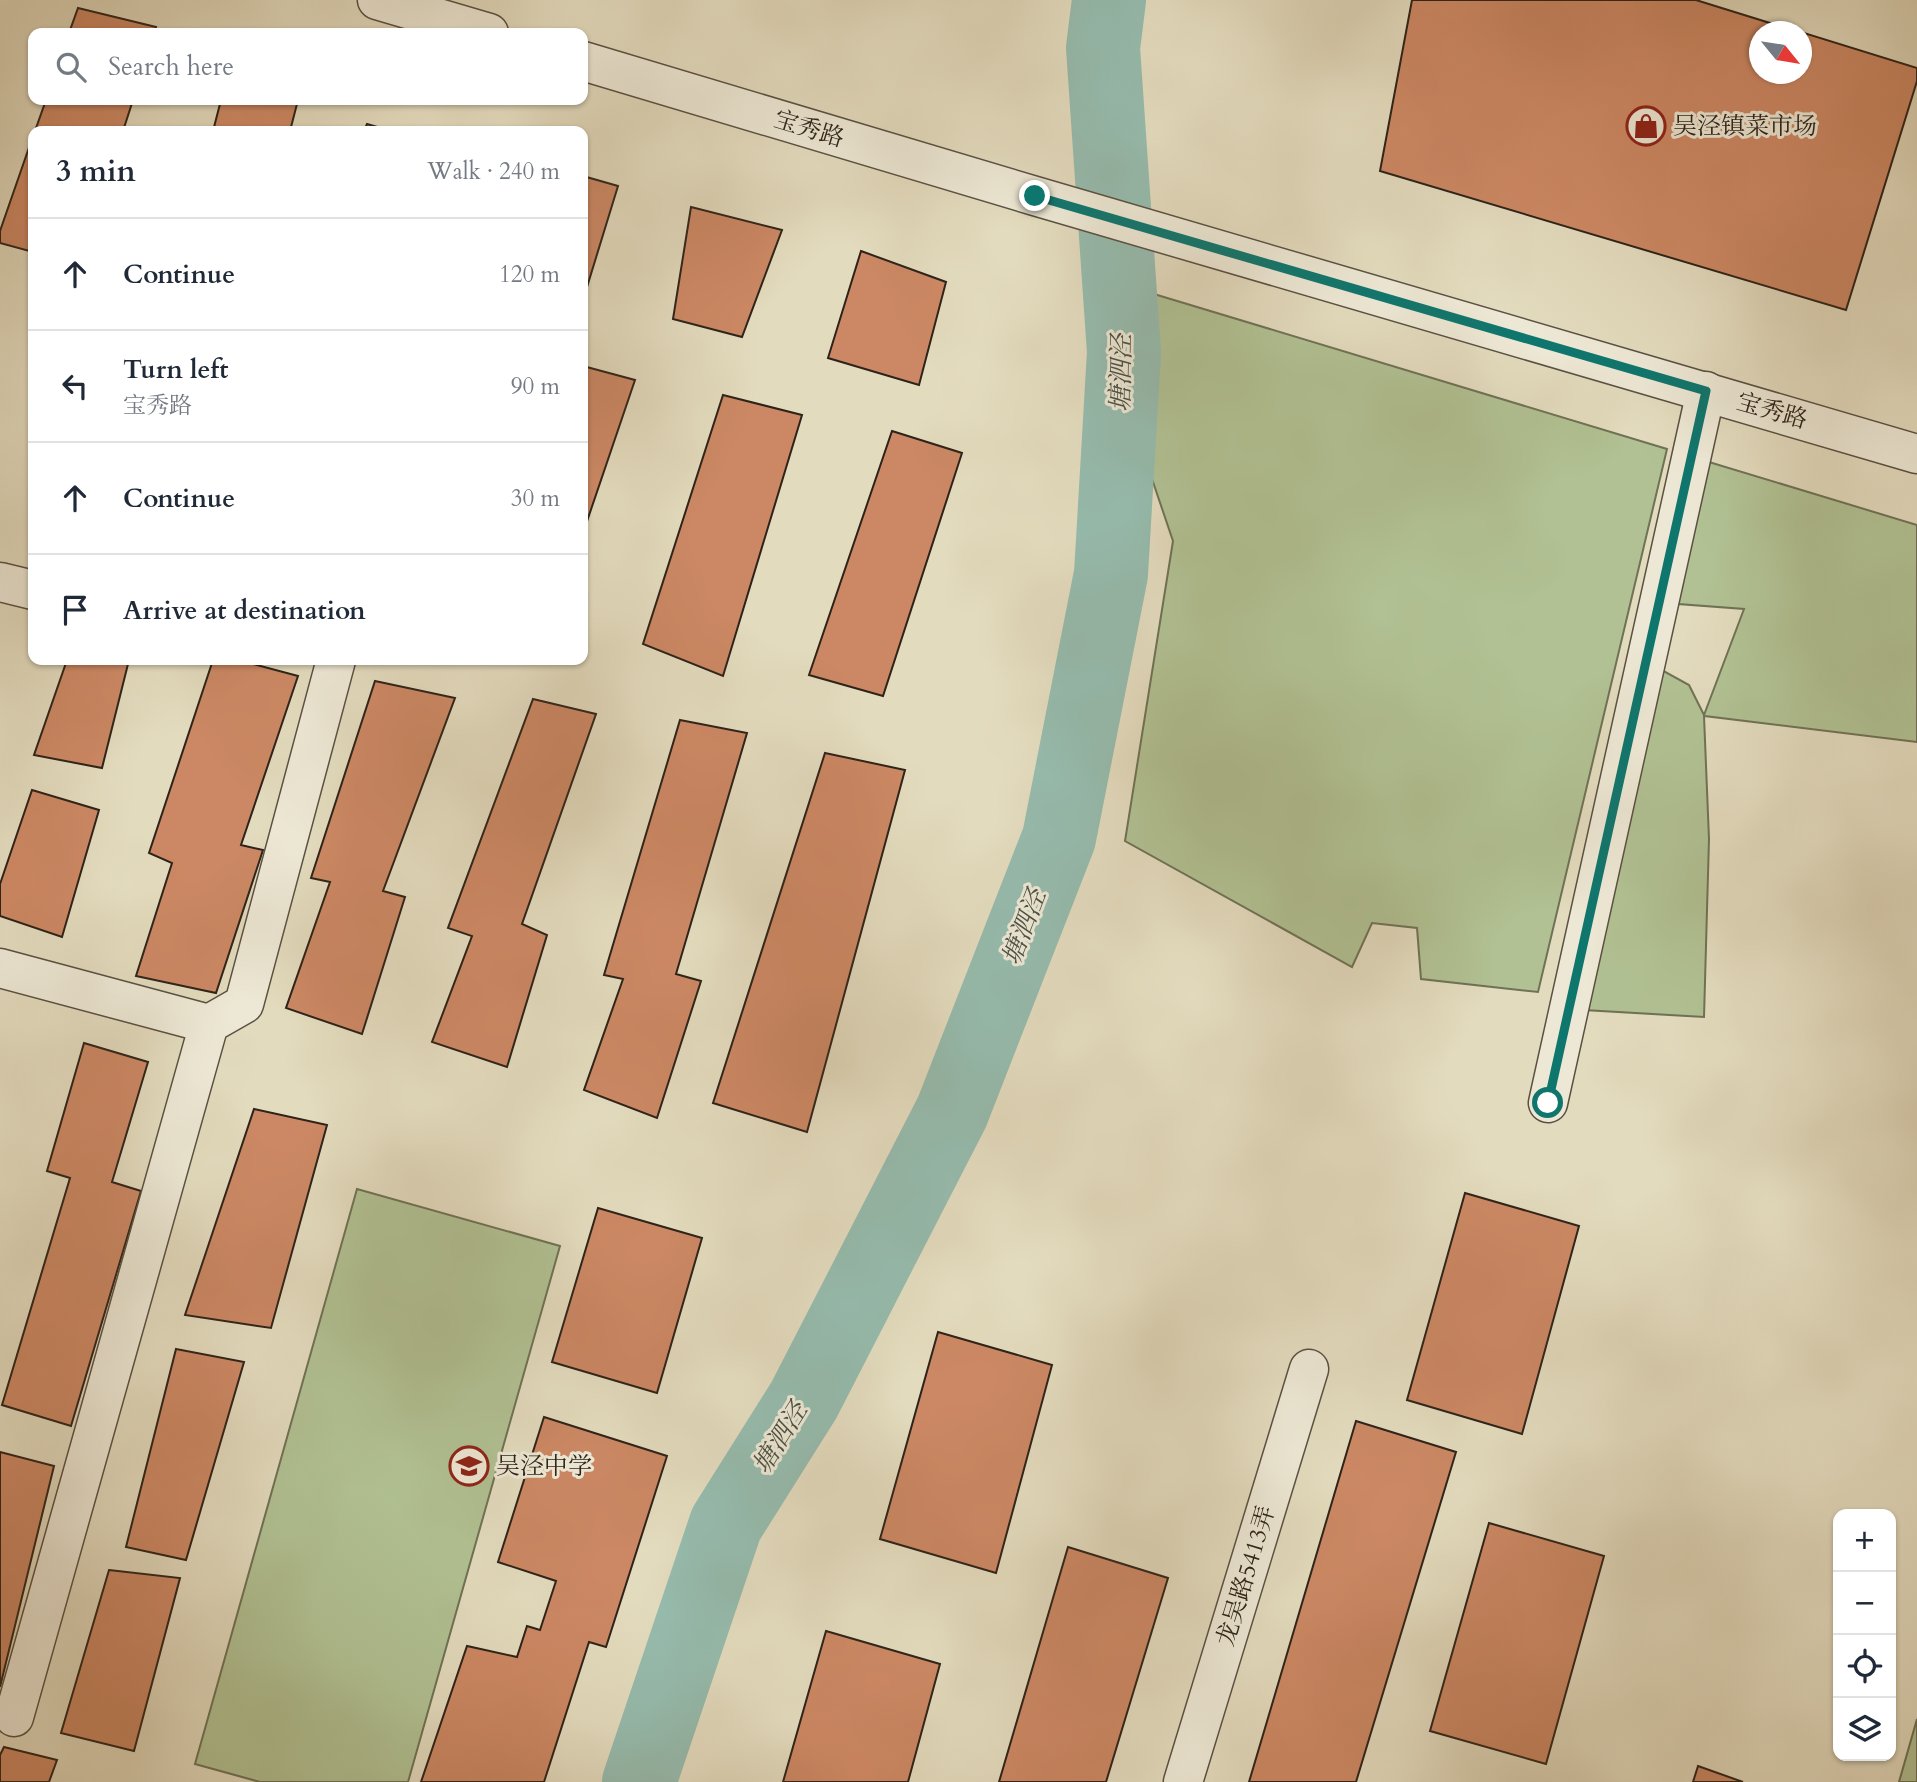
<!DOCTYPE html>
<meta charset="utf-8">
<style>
body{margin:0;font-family:Cardo,"Noto Serif SC",serif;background:#f2f2f3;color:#1f2937}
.controls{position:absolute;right:21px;bottom:21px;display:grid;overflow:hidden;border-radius:14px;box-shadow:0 2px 5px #0004}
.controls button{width:63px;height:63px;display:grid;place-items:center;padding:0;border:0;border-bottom:2px solid #e0e1e3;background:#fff;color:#1f2937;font:35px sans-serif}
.compass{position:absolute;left:1749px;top:21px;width:63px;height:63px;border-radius:50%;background:#fff;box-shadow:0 2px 5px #0004;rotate:120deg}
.stop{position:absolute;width:21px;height:21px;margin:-16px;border:5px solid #0f766e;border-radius:50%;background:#fff}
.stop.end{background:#0f766e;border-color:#fff;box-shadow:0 2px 7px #0008}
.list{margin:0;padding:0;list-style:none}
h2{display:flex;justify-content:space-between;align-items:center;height:91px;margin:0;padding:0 28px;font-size:30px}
h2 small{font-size:23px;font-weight:400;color:#747a83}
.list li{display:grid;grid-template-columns:46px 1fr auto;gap:21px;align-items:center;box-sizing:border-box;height:112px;padding:0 28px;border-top:2px solid #e0e1e3}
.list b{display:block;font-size:26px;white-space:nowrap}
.list p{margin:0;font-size:23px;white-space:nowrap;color:#747a83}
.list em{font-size:23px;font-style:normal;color:#747a83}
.icon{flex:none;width:38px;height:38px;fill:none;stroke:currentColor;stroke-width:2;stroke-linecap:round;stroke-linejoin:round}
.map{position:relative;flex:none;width:1917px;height:1782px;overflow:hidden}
.search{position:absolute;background:#fff;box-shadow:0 2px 5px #0004;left:28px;top:28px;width:560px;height:77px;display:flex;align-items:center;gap:18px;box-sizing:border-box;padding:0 24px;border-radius:14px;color:#747a83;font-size:26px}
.panel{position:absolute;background:#fff;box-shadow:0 2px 5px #0004;left:28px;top:126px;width:560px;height:539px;border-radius:14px}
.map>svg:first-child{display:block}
</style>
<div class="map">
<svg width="1917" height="1782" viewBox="0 0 1917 1782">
<rect width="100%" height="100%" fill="#e3dbbe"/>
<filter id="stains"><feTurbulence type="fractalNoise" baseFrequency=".00286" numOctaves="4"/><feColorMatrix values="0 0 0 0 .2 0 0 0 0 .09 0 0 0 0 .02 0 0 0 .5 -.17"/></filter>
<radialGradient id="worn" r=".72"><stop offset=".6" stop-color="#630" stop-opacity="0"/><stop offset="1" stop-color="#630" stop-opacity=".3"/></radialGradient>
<g fill="#b1c193" stroke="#6f7256" stroke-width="2">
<path d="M1144 291 1667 449 1538 992 1421 979 1417 928 1372 923 1352 967 1125 841 1173 541 1151 476Z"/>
<path d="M1699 459 1917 525V742L1704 716 1709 839 1704 1017 1567 1009 1660 669 1689 685 1704 715 1744 609 1665 603Z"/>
<path d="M357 1189 560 1246 408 1782H260L195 1764Z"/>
<path d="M1917 1719V1782H1899Z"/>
</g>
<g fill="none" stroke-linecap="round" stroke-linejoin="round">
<path stroke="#96bbad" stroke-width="74" d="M639 1782 726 1524 804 1400 952 1112 1059 838 1111 574 1124 352 1103 48 1109 0"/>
</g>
<g fill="#cc8864" stroke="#2d231a" stroke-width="2">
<path d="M1412 0H1696L1799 32H1759V74H1801V32L1917 68V81L1846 310 1380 171Z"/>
<path d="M78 8 156 27 154 33H69Z"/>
<path d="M46 100H133L123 131H35Z"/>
<path d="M221 100H298L290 131H213Z"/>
<path d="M367 124 391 131H364Z"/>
<path d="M33 136V252L0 243V231Z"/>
<path d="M583 176 618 186 583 300Z"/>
<path d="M691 207 782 230 742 337 673 319Z"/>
<path d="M861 251 946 282 919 385 828 358Z"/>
<path d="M583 366 635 380 583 533Z"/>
<path d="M723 395 802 415 723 676 643 644Z"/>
<path d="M892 431 962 453 883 696 809 675Z"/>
<path d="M67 660H129L102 768 34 755Z"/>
<path d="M213 660H238L298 676 241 845 263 850 216 993 136 976 172 863 149 853Z"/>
<path d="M375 681 455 698 383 891 405 897 362 1034 286 1008 330 882 311 878Z"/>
<path d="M533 699 596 714 522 924 547 935 507 1067 432 1042 472 936 448 928Z"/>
<path d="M680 720 747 733 676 974 701 981 657 1118 584 1090 623 979 604 975Z"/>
<path d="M825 753 905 770 807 1132 713 1103Z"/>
<path d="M32 790 99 810 62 937 0 916V884Z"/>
<path d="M84 1043 148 1062 112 1182 141 1191 71 1426 2 1405 70 1178 47 1171Z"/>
<path d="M254 1109 327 1125 271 1328 185 1315Z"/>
<path d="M1465 1193 1579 1226 1522 1434 1407 1400Z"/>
<path d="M598 1208 702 1238 657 1393 552 1362Z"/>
<path d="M938 1332 1052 1365 996 1573 880 1539Z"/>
<path d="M176 1349 244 1362 186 1560 126 1547Z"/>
<path d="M544 1417 667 1456 606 1647 589 1642 544 1782H421L467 1646 517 1657 527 1626 540 1630 556 1581 498 1562Z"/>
<path d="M1356 1421 1456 1452 1356 1782H1249Z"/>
<path d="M0 1452 54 1466 0 1687Z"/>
<path d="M1489 1523 1604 1556 1546 1764 1430 1731Z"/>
<path d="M1068 1547 1168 1578 1106 1782H999Z"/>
<path d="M109 1570 180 1578 134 1751 61 1733Z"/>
<path d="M826 1631 940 1664 908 1782H783Z"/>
<path d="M4 1747 57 1760 49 1782H0V1755Z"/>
<path d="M1698 1766 1743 1782H1693Z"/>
</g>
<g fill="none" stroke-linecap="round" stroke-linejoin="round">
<g stroke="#5a5143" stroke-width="41">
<g id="minor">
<path d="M377 0 489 33"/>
<path d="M583 61 1035 196 1917 454"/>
<path d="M0 582 33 590"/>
<path d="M0 968 209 1024"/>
<path d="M1548 1103 1706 391"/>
<path d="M14 1717 209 1024 244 1004 336 660"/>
<path d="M1183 1782 1309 1369"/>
</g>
</g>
<use href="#minor" stroke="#ede8d5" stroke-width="38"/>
</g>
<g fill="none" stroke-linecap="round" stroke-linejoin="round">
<path stroke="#0f766e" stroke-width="9" d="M1035 196 1706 391 1548 1103"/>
</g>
<defs>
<g id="shop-ring" transform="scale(2.0125)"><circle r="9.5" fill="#ede8d5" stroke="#8f2418" stroke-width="1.5"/><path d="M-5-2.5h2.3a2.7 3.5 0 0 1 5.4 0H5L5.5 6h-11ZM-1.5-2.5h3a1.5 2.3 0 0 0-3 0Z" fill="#8f2418"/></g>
<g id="school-ring" transform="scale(2.0125)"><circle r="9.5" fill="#ede8d5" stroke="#8f2418" stroke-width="1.5"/><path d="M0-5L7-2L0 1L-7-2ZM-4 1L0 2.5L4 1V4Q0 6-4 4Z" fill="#8f2418"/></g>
</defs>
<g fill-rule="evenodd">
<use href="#shop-ring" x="1646" y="126"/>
<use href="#school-ring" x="469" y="1466"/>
</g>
<g text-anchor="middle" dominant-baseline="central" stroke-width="6" stroke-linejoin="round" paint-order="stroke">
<g font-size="24" fill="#2d231a" stroke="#ede8d5" text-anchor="start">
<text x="1673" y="126">吴泾镇菜市场</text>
<text x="496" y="1466">吴泾中学</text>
</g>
<g font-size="24" fill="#2d231a" stroke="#ede8d5">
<text transform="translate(809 129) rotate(17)">宝秀路</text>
<text transform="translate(1772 411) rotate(16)">宝秀路</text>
<text transform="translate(1246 1576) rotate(-73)">龙吴路5413弄</text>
</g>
<g font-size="26" font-style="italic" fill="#4c5146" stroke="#ede8d5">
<text transform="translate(1121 373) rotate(-89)">塘泗泾</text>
<text transform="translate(1024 927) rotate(-69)">塘泗泾</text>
<text transform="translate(780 1438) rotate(-58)">塘泗泾</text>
</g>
</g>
<rect width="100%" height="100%" filter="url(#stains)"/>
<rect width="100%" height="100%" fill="url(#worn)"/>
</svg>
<div class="controls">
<button>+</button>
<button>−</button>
<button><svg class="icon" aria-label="locate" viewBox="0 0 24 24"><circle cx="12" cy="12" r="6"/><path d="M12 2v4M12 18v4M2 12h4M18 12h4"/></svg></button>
<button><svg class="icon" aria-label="layers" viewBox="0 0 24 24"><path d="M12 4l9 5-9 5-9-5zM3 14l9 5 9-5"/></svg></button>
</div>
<svg class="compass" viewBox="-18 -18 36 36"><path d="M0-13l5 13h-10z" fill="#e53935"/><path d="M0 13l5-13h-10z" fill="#747a83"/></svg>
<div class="stop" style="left:1548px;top:1103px"></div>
<div class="stop end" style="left:1035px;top:196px"></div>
<div class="search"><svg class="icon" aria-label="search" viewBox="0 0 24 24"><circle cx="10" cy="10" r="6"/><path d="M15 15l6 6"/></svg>Search here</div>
<section class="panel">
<h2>3 min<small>Walk · 240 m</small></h2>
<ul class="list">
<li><svg class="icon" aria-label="ahead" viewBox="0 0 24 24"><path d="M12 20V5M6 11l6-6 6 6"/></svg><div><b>Continue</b></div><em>120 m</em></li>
<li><svg class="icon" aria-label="left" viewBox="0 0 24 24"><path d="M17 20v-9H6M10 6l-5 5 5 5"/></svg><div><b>Turn left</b><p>宝秀路</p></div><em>90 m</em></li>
<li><svg class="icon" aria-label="ahead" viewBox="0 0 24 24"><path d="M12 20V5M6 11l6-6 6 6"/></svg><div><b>Continue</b></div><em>30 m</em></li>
<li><svg class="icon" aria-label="arrive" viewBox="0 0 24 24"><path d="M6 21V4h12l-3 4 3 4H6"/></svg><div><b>Arrive at destination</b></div></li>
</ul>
</section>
</div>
